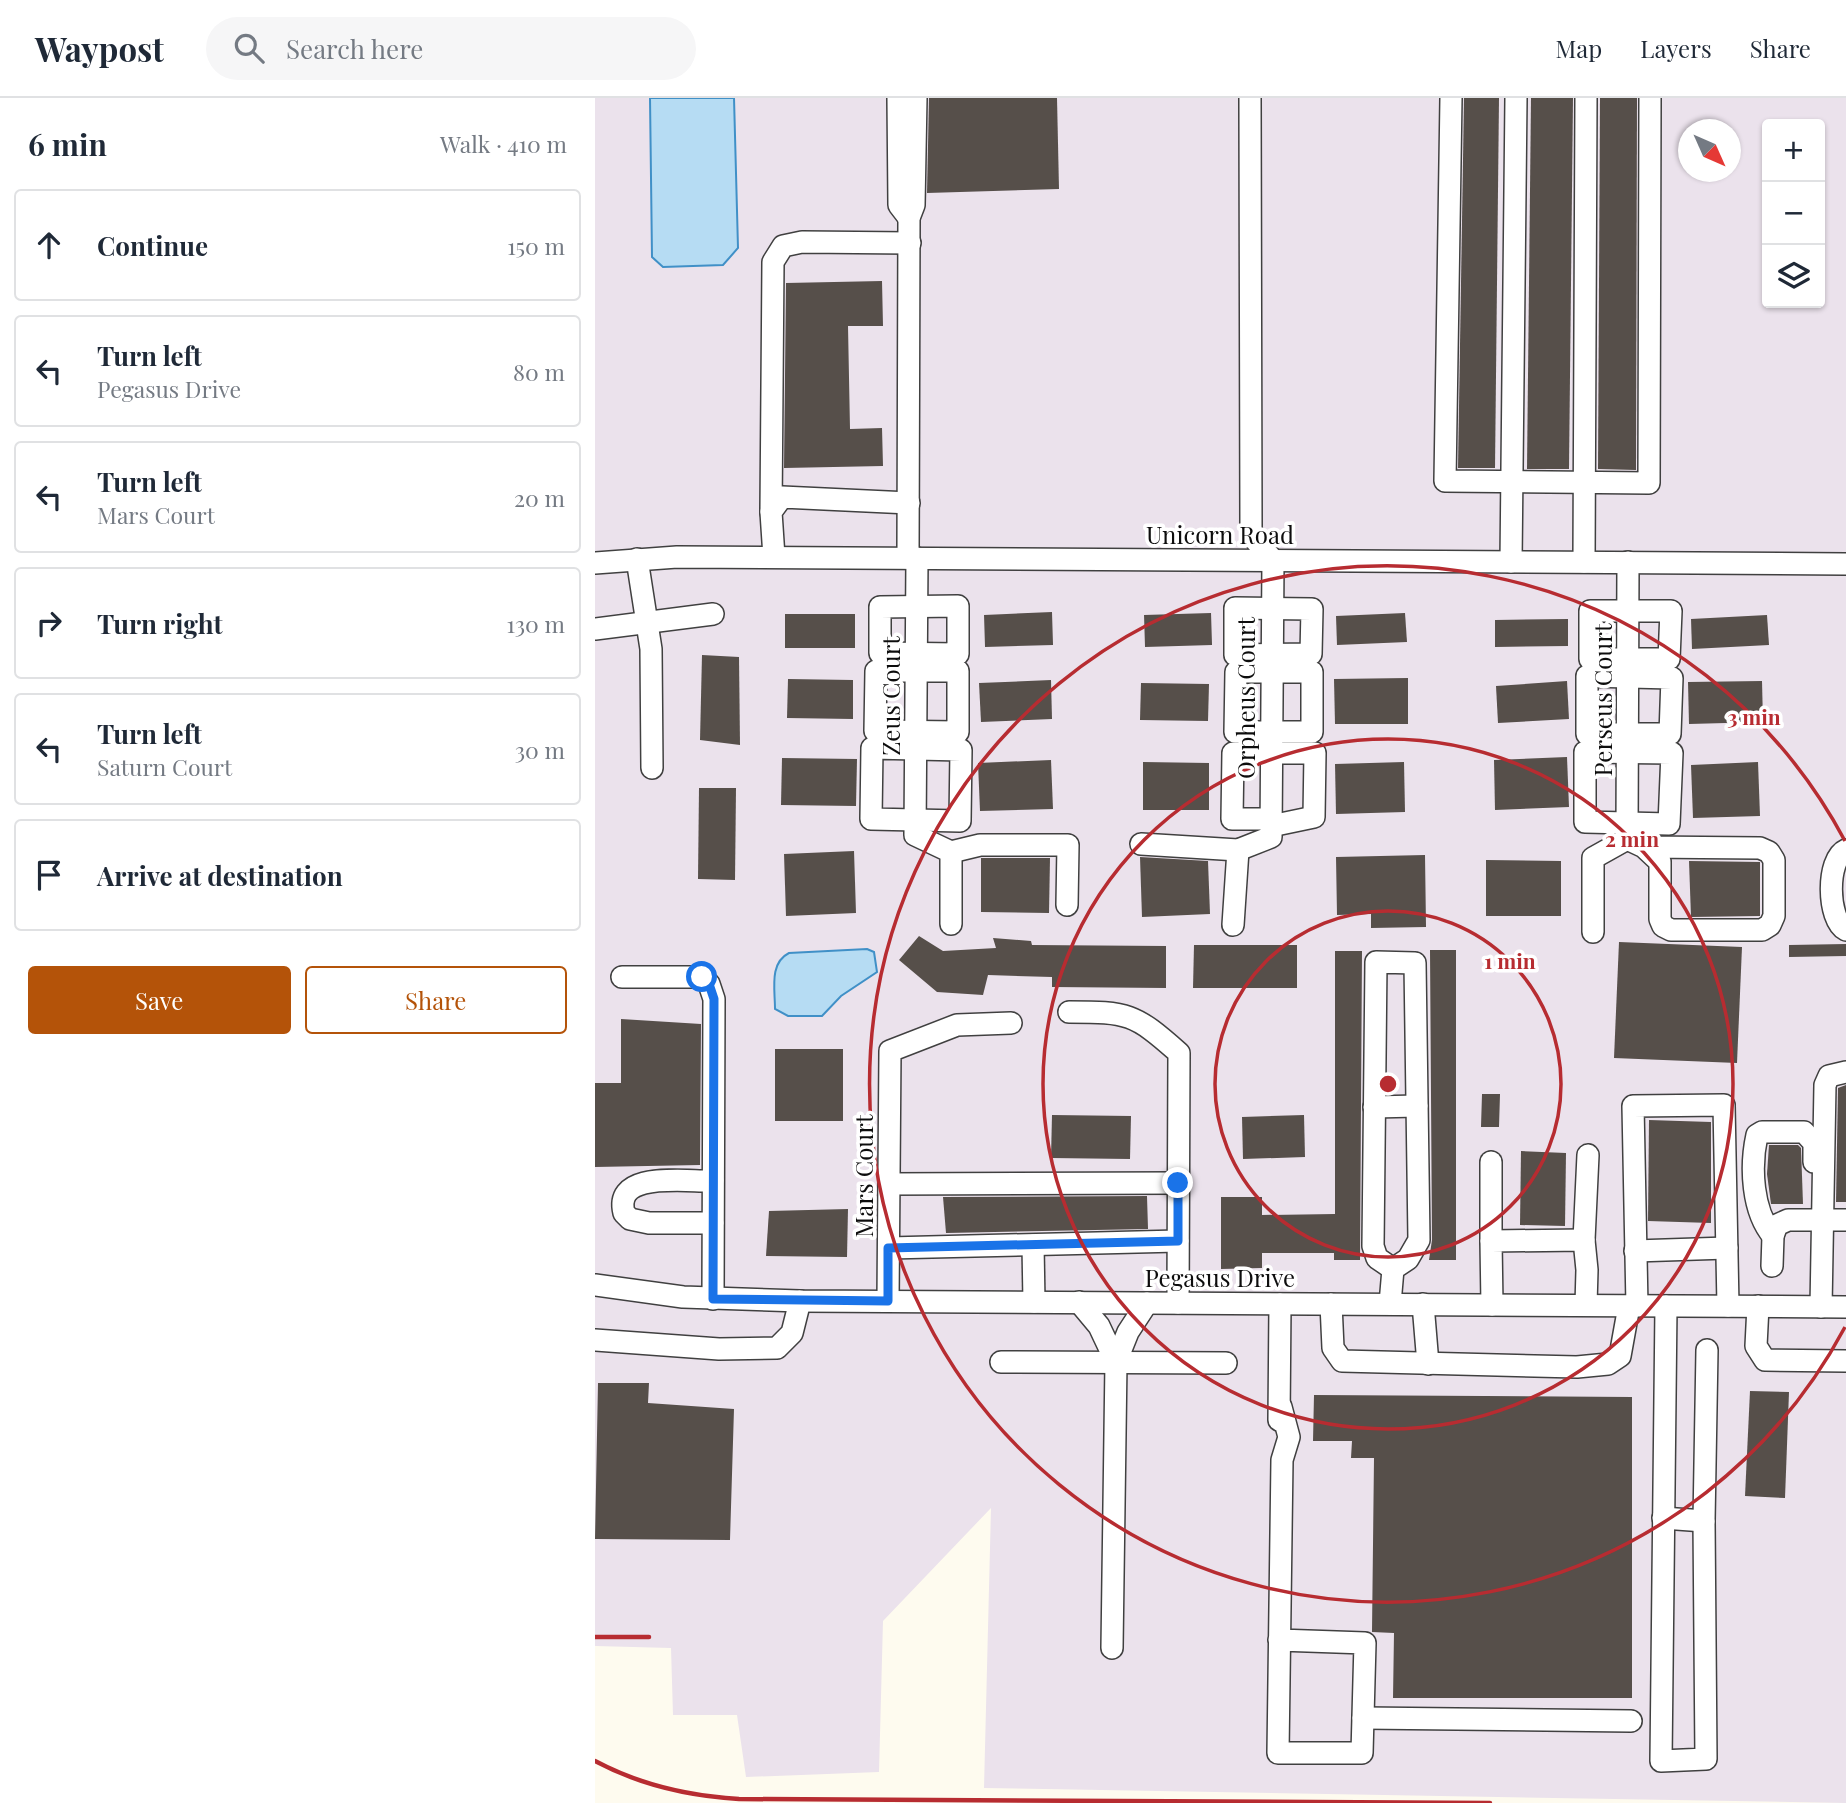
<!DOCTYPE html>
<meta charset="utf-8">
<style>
body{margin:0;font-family:"Playfair Display",serif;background:#f6f6f7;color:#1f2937}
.controls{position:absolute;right:21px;top:21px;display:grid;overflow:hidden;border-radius:7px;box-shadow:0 2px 5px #0004}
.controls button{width:63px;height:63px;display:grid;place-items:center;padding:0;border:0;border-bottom:2px solid #e0e1e3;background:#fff;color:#1f2937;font:35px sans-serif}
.compass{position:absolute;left:1083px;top:21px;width:63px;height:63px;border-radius:50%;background:#fff;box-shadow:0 2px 5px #0004;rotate:135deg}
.stop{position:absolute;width:21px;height:21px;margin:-16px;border:5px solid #1a73e8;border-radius:50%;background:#fff}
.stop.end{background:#1a73e8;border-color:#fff;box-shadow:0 2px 7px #0008}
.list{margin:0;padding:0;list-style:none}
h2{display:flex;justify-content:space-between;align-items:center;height:91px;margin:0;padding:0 28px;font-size:30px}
h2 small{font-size:23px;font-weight:400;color:#747a83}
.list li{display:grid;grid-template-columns:46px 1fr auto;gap:21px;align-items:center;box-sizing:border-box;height:112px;margin:0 14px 14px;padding:0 14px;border:2px solid #e0e1e3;border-radius:7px}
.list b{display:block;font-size:26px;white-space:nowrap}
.list p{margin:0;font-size:23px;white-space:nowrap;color:#747a83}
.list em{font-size:23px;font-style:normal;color:#747a83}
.actions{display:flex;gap:14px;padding:21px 28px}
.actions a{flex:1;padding:16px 0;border:2px solid #b45309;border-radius:7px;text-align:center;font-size:24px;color:#b45309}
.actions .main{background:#b45309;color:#fff}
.icon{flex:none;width:38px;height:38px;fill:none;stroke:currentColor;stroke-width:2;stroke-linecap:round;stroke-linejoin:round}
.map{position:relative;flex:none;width:1251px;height:1705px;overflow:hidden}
header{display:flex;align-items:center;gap:42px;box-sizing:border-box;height:98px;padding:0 35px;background:#fff;border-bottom:2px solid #e0e1e3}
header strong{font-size:33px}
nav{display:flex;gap:38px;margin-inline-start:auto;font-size:24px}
.search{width:490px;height:63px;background:#f6f6f7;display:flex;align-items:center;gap:18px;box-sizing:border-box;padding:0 24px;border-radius:38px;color:#747a83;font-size:26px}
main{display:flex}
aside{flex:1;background:#fff}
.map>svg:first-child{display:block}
</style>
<header>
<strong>Waypost</strong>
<div class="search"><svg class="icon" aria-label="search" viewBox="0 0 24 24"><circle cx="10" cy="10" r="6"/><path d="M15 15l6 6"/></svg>Search here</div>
<nav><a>Map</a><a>Layers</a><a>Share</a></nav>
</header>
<main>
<aside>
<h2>6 min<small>Walk · 410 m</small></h2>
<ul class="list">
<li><svg class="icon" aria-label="ahead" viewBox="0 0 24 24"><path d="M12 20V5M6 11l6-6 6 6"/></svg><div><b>Continue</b></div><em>150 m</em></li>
<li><svg class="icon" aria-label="left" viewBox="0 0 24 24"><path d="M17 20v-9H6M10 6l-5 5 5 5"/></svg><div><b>Turn left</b><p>Pegasus Drive</p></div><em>80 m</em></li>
<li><svg class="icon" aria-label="left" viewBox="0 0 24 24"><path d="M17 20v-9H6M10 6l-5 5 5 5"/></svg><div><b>Turn left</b><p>Mars Court</p></div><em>20 m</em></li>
<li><svg class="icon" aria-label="right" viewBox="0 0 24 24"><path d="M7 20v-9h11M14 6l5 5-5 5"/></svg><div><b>Turn right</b></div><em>130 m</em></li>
<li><svg class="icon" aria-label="left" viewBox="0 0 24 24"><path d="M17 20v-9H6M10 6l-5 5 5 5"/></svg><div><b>Turn left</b><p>Saturn Court</p></div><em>30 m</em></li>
<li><svg class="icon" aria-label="arrive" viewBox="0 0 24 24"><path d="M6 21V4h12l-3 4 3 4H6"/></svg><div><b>Arrive at destination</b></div></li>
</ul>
<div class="actions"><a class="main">Save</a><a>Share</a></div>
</aside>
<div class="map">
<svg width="1251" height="1705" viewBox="0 0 1251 1705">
<rect width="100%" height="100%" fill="#fefbef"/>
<path fill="#ebe2ec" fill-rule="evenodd" d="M0 0H1251V1705L389 1690 396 1410 288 1523 284 1674 151 1679 142 1617H78L76 1550 0 1548ZM1172 26H1225V205H1172ZM1094 32H1136V74H1094Z"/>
<g fill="#b6dcf3" stroke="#4090c7" stroke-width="2">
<path d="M55 0H139L143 150 128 167 68 169 57 159Z"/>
<path d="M272 851 279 854 282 874 246 898 227 918H193L180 911C180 891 174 865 194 855Z"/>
</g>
<g fill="#564f4a">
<path d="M334 0H462L464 91 332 95Z"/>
<path d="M869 0H904L900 370H863Z"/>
<path d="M936 0H978L974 371H932Z"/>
<path d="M1005 0H1042L1041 372 1003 371Z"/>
<path d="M287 183 288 228H253L255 331 287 330 288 368 189 370 191 185Z"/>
<path d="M457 514 458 547 390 549 389 517Z"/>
<path d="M616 515 617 547 550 549 549 517Z"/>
<path d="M810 515 812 544 742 547 741 518Z"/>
<rect x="190" y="516" width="70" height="34"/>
<path d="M1172 517 1174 547 1097 551 1096 521Z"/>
<path d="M973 521V548L900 549V522Z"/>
<path d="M107 557 144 559 145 647 105 642Z"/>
<path d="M813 580V626H740L739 581Z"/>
<path d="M193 581 258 582V621L192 620Z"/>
<path d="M456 582 457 621 386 624 384 585Z"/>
<path d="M972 583 974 621 903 625 901 588Z"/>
<path d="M1167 583 1168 624 1094 626 1093 584Z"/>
<path d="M546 585 614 586 613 623 545 622Z"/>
<path d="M972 659 974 709 900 712 899 662Z"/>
<path d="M187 660 262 661 261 708 186 707Z"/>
<path d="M456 662 458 711 385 713 383 665Z"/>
<path d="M548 664 614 665V712H548Z"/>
<path d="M809 664 810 714 741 716 740 666Z"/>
<path d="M1163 664 1165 718 1098 720 1096 667Z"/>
<path d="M104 690H141L140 782 103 781Z"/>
<path d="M259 753 261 815 191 818 189 756Z"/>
<path d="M830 757 831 829 776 830V816L742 817 741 759Z"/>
<path d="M545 759 613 763 615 816 547 819Z"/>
<path d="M386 760H455L454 815 386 814Z"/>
<path d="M891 762 966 763V818H891Z"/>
<path d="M1094 763 1165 764V818L1096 819Z"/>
<path d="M324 838 348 853 401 850 398 840 436 843 437 847 571 848V890L457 889V879L393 877 388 897 342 894 304 862Z"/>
<path d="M1024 844 1147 849 1142 965 1019 960Z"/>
<path d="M1251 846V858L1194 859V847Z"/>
<path d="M599 847H702V890H598Z"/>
<path d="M835 852H861V1162H834L837 1142Z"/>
<path d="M740 853H767L765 1162H739V1155H667V1170L626 1171V1099H667V1117L740 1116Z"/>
<path d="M26 921 106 926 105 1067 0 1069V985H26Z"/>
<rect x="180" y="951" width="68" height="72"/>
<path d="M1251 987V1104H1241L1243 990Z"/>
<path d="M887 996H905L904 1029H886Z"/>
<path d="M457 1017 536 1018 535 1061 456 1060Z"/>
<path d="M709 1017 710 1059 648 1061 647 1019Z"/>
<path d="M1054 1022 1116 1024V1125L1053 1123Z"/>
<path d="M1174 1047H1203L1206 1050 1208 1106H1176L1172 1076Z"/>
<path d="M926 1053 971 1055 970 1128 925 1127Z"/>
<path d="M552 1098 553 1131 351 1135 348 1099Z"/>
<path d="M253 1111 252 1159 171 1158 174 1113Z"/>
<path d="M3 1285H54L53 1305 139 1311 135 1442 0 1441Z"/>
<path d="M1155 1293 1194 1294 1190 1400 1150 1398Z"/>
<path d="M719 1297 1037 1299V1600H798L799 1535 777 1534 779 1360H756L757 1343H718Z"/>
</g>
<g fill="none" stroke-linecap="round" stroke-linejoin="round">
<g stroke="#404040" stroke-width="24">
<g id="minor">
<path d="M303 0 304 107 314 120"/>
<path d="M856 0 850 383 1054 385 1055 0"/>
<path d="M176 414 178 164 188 148 207 144 315 145"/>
<path d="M179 459 176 414 187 399 314 405"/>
<path d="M313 460 314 120 319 107 321 0"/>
<path d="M322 460 320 737 356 754V826"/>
<path d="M42 461 56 551 57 670"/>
<path d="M916 464 921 0"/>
<path d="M989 464 991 0"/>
<path d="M0 465 82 459 1251 466"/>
<path d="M363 508V556L285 555V509Z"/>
<path d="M640 510 717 511 716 556 640 557Z"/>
<path d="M995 513H1076L1074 561H995Z"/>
<path d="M0 531 118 516"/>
<path d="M281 573H363V634L280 633Z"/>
<path d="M641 574H717V634H640Z"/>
<path d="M992 578 1077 580 1075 636H992Z"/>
<path d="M277 650 366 652 365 723 276 721Z"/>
<path d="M990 654 1077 655 1074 726 990 724Z"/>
<path d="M676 721H637L638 655H720L719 719 676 728"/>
<path d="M1032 738 1033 464"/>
<path d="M1032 741 1049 749 1065 764V821L1068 828 1076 832H1167L1175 827 1179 818V762L1174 754 1165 750 1049 749"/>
<path d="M546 746 643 752 676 739 678 462 662 444 656 432 655 0"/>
<path d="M1251 752C1231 761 1232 822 1251 832"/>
<path d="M356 754 385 747H473L472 807"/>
<path d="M638 827 643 752"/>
<path d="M998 834V760L1032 741"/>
<path d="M27 879H107L114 886 119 901 118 1201"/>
<path d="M474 914C533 914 539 915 584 955L583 1205"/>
<path d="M779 1009 822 1008"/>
<path d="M118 1083C91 1084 18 1072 29 1115L35 1121 54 1125H118"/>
<path d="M294 1086 583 1085"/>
<path d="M1178 1138C1157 1113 1155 1069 1162 1037L1167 1034H1209L1219 1045V1064"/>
<path d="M989 1142 993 1057"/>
<path d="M896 1143V1064"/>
<path d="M438 1147 439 1204"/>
<path d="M294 1150 583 1143"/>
<path d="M1040 1153 1132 1150"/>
<path d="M1177 1168 1178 1138 1182 1127 1193 1122H1251"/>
<path d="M0 1187 88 1199 205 1203 1251 1209"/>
<path d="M293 1203 295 953 362 927 416 925"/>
<path d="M484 1204 504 1228 521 1264"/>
<path d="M736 1206 738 1250 747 1263 982 1269 1013 1266 1025 1258 1034 1208"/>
<path d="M795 1206 798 1171 813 1161 824 1142 820 865 781 864 778 1148 782 1160 798 1171"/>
<path d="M828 1206 833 1266"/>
<path d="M897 1207 896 1143 989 1142 992 1172 991 1207"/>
<path d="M1042 1208 1038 1008 1129 1007 1133 1208"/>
<path d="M1071 1208 1066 1663 1111 1661 1109 1423 1112 1252"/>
<path d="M1163 1208 1161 1248 1170 1262 1251 1263"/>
<path d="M1226 1209 1230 987 1234 978 1251 974"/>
<path d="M0 1242 124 1251 182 1250 197 1235 205 1203"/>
<path d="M406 1264 631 1265"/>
<path d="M684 1322 685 1206"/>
<path d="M1068 1420 1109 1423"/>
<path d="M684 1542 770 1545 767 1655H683L687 1362 694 1339 686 1309"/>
<path d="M517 1550 521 1264 533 1234 552 1205"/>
<path d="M768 1620 1036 1623"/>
</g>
</g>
<use href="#minor" stroke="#fff" stroke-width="21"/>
<g stroke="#b72c31" stroke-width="4.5">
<path d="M0 1539H54"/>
<path d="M0 1663C45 1687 94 1698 144 1701L895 1705"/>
</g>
</g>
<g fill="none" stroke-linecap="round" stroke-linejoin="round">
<path stroke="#1a73e8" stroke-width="9" d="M107 879 114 886 119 901 118 1201 293 1203V1150L583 1143V1085"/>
</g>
<g fill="none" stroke="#b72c31" stroke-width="3.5">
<circle cx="793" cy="986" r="173"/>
<circle cx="793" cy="986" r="345"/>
<path d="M1250 1229A518 518 0 1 1 1250 743"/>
</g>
<g text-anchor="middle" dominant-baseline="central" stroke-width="7" stroke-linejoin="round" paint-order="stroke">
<g font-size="24" fill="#0d0d0d" stroke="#fff">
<text x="625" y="436">Unicorn Road</text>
<text transform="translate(295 598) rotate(-90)">Zeus Court</text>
<text transform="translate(650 600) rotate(-90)">Orpheus Court</text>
<text transform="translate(1007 602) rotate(-90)">Perseus Court</text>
<text transform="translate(268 1078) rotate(-90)">Mars Court</text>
<text x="625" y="1179">Pegasus Drive</text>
</g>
</g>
<circle cx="793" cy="986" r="10" fill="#b72c31" stroke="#fff" stroke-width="3.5"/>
<g font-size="21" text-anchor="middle" font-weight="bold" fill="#b72c31" stroke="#fff" stroke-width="7" stroke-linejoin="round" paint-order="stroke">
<text x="1159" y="627">3 min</text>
<text x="1037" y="749">2 min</text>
<text x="915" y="871">1 min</text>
</g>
</svg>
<div class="controls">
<button>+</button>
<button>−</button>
<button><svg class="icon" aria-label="layers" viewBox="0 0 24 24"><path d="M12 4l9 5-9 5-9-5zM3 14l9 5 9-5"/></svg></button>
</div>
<svg class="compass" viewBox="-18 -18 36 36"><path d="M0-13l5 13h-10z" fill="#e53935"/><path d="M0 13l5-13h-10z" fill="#747a83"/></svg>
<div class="stop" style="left:107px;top:879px"></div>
<div class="stop end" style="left:583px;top:1085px"></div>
</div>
</main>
